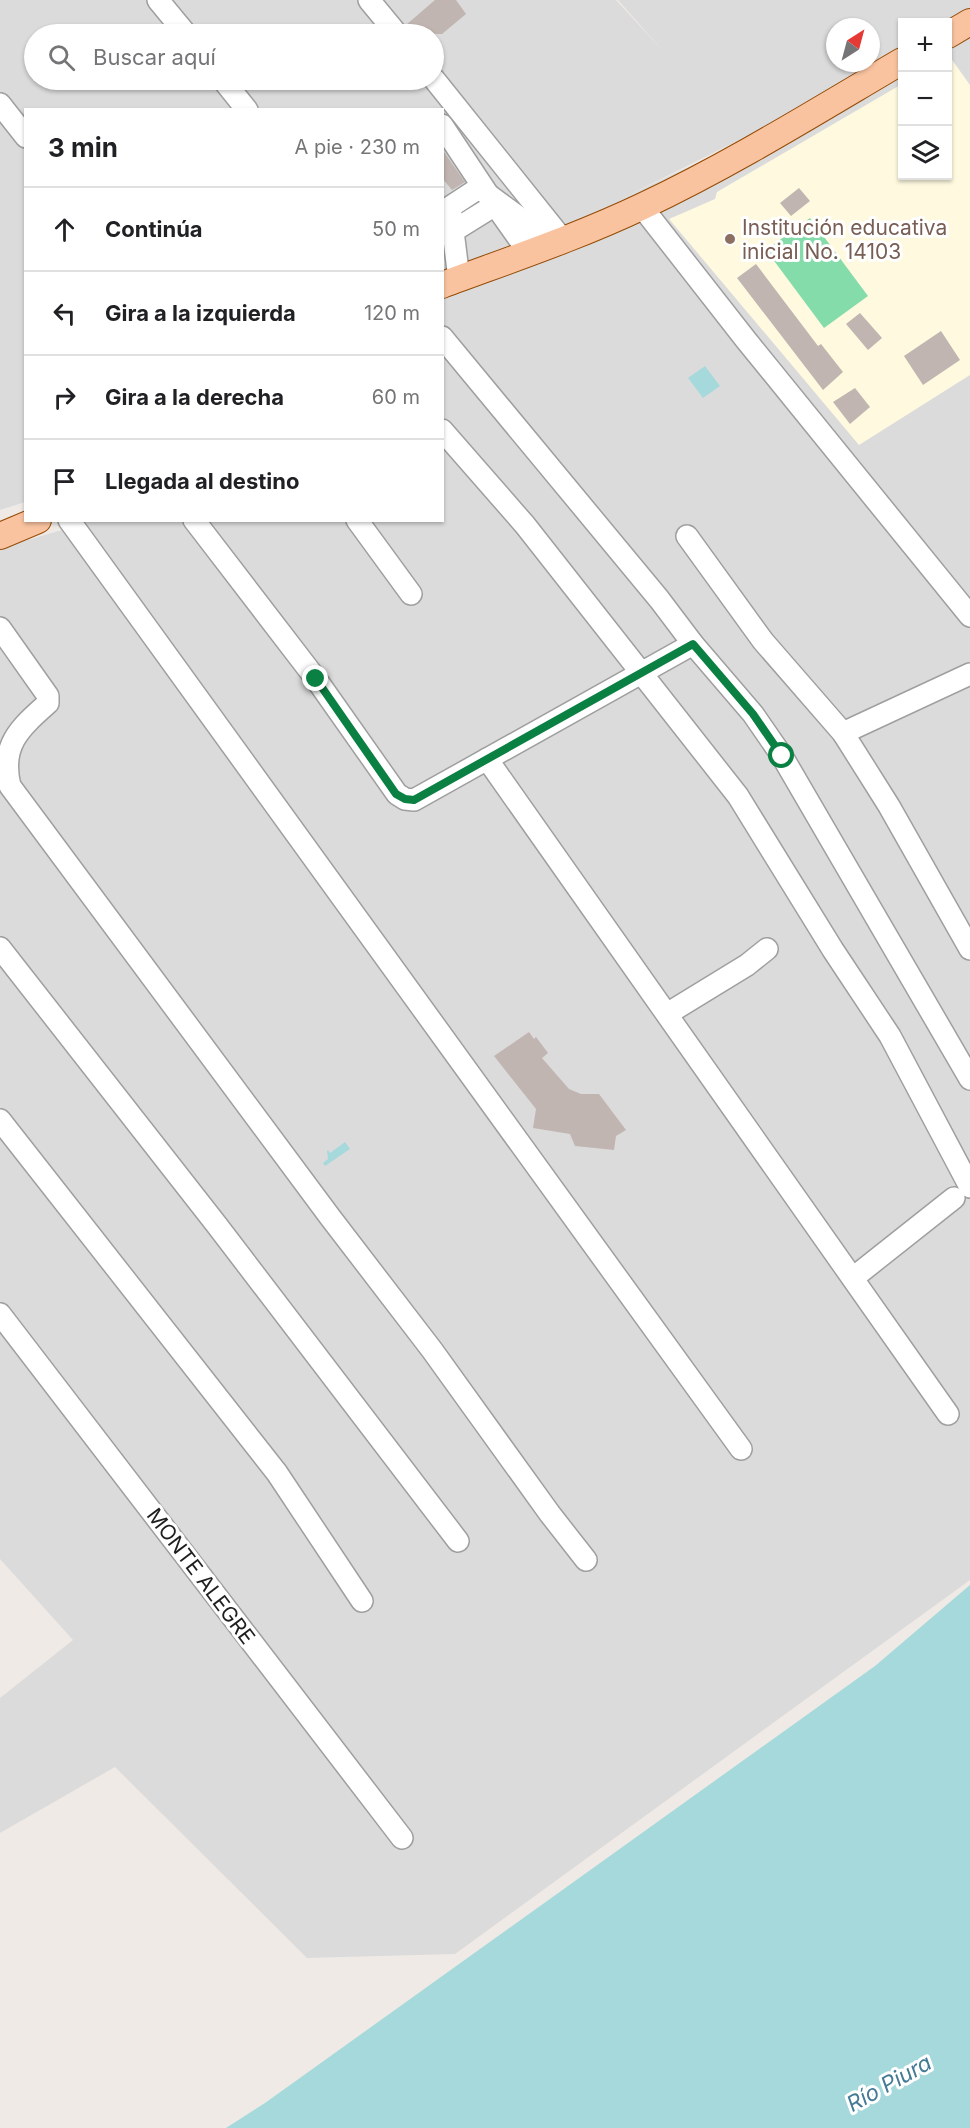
<!DOCTYPE html>
<html lang="es">
<meta charset="utf-8">
<style>
body{margin:0;font-family:Inter,sans-serif;background:#f2f2f2;color:#202124}
.controls{position:absolute;right:18px;top:18px;display:grid;overflow:hidden;border-radius:0px;box-shadow:0 2px 4px #0004}
.controls button{width:54px;height:54px;display:grid;place-items:center;padding:0;border:0;border-bottom:2px solid #e0e0e0;background:#fff;color:#202124;font:30px sans-serif}
.compass{position:absolute;left:826px;top:18px;width:54px;height:54px;border-radius:50%;background:#fff;box-shadow:0 2px 4px #0004;rotate:36deg}
.stop{position:absolute;width:18px;height:18px;margin:-14px;border:4px solid #0b8043;border-radius:50%;background:#fff}
.stop.end{background:#0b8043;border-color:#fff;box-shadow:0 2px 6px #0008}
.list{margin:0;padding:0;list-style:none}
h2{display:flex;justify-content:space-between;align-items:center;height:78px;margin:0;padding:0 24px;font-size:26px}
h2 small{font-size:20px;font-weight:400;color:#757577}
.list li{display:grid;grid-template-columns:39px 1fr auto;gap:18px;align-items:center;box-sizing:border-box;height:84px;padding:0 24px;border-top:2px solid #e0e0e0}
.list b{display:block;font-size:22px;white-space:nowrap}
.list em{font-size:20px;font-style:normal;color:#757577}
.icon{flex:none;width:33px;height:33px;fill:none;stroke:currentColor;stroke-width:2;stroke-linecap:round;stroke-linejoin:round}
.map{position:relative;flex:none;width:970px;height:2128px;overflow:hidden}
.search{position:absolute;background:#fff;box-shadow:0 2px 4px #0004;left:24px;top:24px;width:420px;height:66px;display:flex;align-items:center;gap:15px;box-sizing:border-box;padding:0 21px;border-radius:33px;color:#757577;font-size:22px}
.panel{position:absolute;background:#fff;box-shadow:0 2px 4px #0004;left:24px;top:108px;width:420px;height:414px;border-radius:0px}
.map>svg:first-child{display:block}
</style>
<div class="map">
<svg width="970" height="2128" viewBox="0 0 970 2128">
<rect width="100%" height="100%" fill="#efeae5"/>
<path fill="#dcdbdc" fill-rule="evenodd" d="M0 0H616L663 51 618 0H970V33L948 22H902V64L743 138 625 197 902 66V176H948V45L970 34V1580L455 1954 307 1958 115 1767 0 1833V1698L73 1640 0 1559V548L69 528 80 521 442 520 443 284 442 110H26L25 502 0 510ZM835 27H871V63H835ZM34 34H434V80H34Z"/>
<path fill="#fef9df" d="M950 57 970 85V375L859 445 669 219 715 199 717 192 902 84V176H948V58Z"/>
<path fill="#85dcab" d="M810 218 868 296 824 328 766 250Z"/>
<g fill="#a6d9db">
<path d="M705 366 720 386 703 398 688 378Z"/>
<path d="M345 1142 350 1149 325 1166 323 1163 328 1159 327 1151 328 1150 330 1153Z"/>
<path d="M970 1585V2128H226L265 2103 875 1666Z"/>
</g>
<g fill="#c0b5b1">
<path d="M435 0H456L466 14 442 34H414L406 25Z"/>
<path d="M442 149 465 182 452 190 442 178Z"/>
<path d="M799 188 810 201 791 216 780 203Z"/>
<path d="M756 264 818 346 821 344 843 372 823 390 737 278Z"/>
<path d="M860 313 882 338 868 350 846 324Z"/>
<path d="M941 331 960 360 923 385 904 356Z"/>
<path d="M855 388 870 407 850 424 833 402Z"/>
<path d="M529 1032 534 1039 536 1037 548 1053 542 1058 569 1089 581 1094H599L626 1130 616 1136 614 1150 575 1146 570 1134 533 1128 536 1109 494 1056Z"/>
</g>
<g fill="none" stroke-linecap="round" stroke-linejoin="round">
<g stroke="#9f9f9f" stroke-width="24">
<g id="minor">
<path d="M158 0 186 34"/>
<path d="M369 0 397 34"/>
<path d="M434 79 563 240"/>
<path d="M223 80 247 110"/>
<path d="M0 104 26 137"/>
<path d="M442 125 495 205 529 253"/>
<path d="M642 207 746 340 970 616"/>
<path d="M450 233 495 205"/>
<path d="M459 279 450 207 479 188 554 243"/>
<path d="M442 337 659 599 693 644 753 714 782 756 970 1079"/>
<path d="M442 430 525 525 738 796 833 950 890 1036 970 1187"/>
<path d="M69 520 741 1449"/>
<path d="M194 520 316 679 397 794 405 799 414 800 693 644"/>
<path d="M357 520 411 594"/>
<path d="M687 536 763 641 843 733 889 806 970 949"/>
<path d="M0 628 48 696V703C20 728 0 745 10 786L330 1217 432 1350 550 1514 586 1560"/>
<path d="M843 733 970 674"/>
<path d="M487 759 948 1414"/>
<path d="M0 948 216 1224 458 1541"/>
<path d="M667 1014 747 965 767 949"/>
<path d="M0 1120 277 1473 362 1601"/>
<path d="M853 1278 954 1198"/>
<path d="M0 1314 402 1838"/>
</g>
</g>
<g stroke="#954b04" stroke-width="28">
<g id="major">
<path d="M948 35 970 22"/>
<path d="M442 285C509 260 578 237 643 206 732 164 817 111 902 61"/>
<path d="M0 536 38 520"/>
</g>
</g>
<use href="#minor" stroke="#fff" stroke-width="21"/>
<use href="#major" stroke="#f9c3a0" stroke-width="26"/>
</g>
<g fill="none" stroke-linecap="round" stroke-linejoin="round">
<path stroke="#0b8043" stroke-width="8" d="M316 679 396 794 405 799 414 800 693 644 753 714 782 756"/>
</g>
<circle fill="#8d6e63" stroke="#fff" stroke-width="2" cx="730" cy="239" r="6"/>
<g text-anchor="middle" dominant-baseline="central" stroke-width="6" stroke-linejoin="round" paint-order="stroke">
<g font-size="21" fill="#785e54" stroke="#fff" text-anchor="start">
<text x="742" y="227">Institución educativa<tspan x="742" dy="24">inicial No. 14103</tspan></text>
</g>
<g font-size="21" fill="#1e1e1e" stroke="#fff">
<text transform="translate(201 1576) rotate(53)">MONTE ALEGRE</text>
</g>
<g font-size="22" font-style="italic" fill="#447a95" stroke="#fff">
<text transform="translate(889 2083) rotate(-29)">Río Piura</text>
</g>
</g>
</svg>
<div class="controls">
<button>+</button>
<button>−</button>
<button><svg class="icon" aria-label="layers" viewBox="0 0 24 24"><path d="M12 4l9 5-9 5-9-5zM3 14l9 5 9-5"/></svg></button>
</div>
<svg class="compass" viewBox="-18 -18 36 36"><path d="M0-13l5 13h-10z" fill="#e53935"/><path d="M0 13l5-13h-10z" fill="#757577"/></svg>
<div class="stop" style="left:782px;top:756px"></div>
<div class="stop end" style="left:316px;top:679px"></div>
<div class="search"><svg class="icon" aria-label="search" viewBox="0 0 24 24"><circle cx="10" cy="10" r="6"/><path d="M15 15l6 6"/></svg>Buscar aquí</div>
<section class="panel">
<h2>3 min<small>A pie · 230 m</small></h2>
<ul class="list">
<li><svg class="icon" aria-label="ahead" viewBox="0 0 24 24"><path d="M12 20V5M6 11l6-6 6 6"/></svg><div><b>Continúa</b></div><em>50 m</em></li>
<li><svg class="icon" aria-label="left" viewBox="0 0 24 24"><path d="M17 20v-9H6M10 6l-5 5 5 5"/></svg><div><b>Gira a la izquierda</b></div><em>120 m</em></li>
<li><svg class="icon" aria-label="right" viewBox="0 0 24 24"><path d="M7 20v-9h11M14 6l5 5-5 5"/></svg><div><b>Gira a la derecha</b></div><em>60 m</em></li>
<li><svg class="icon" aria-label="arrive" viewBox="0 0 24 24"><path d="M6 21V4h12l-3 4 3 4H6"/></svg><div><b>Llegada al destino</b></div></li>
</ul>
</section>
</div>
